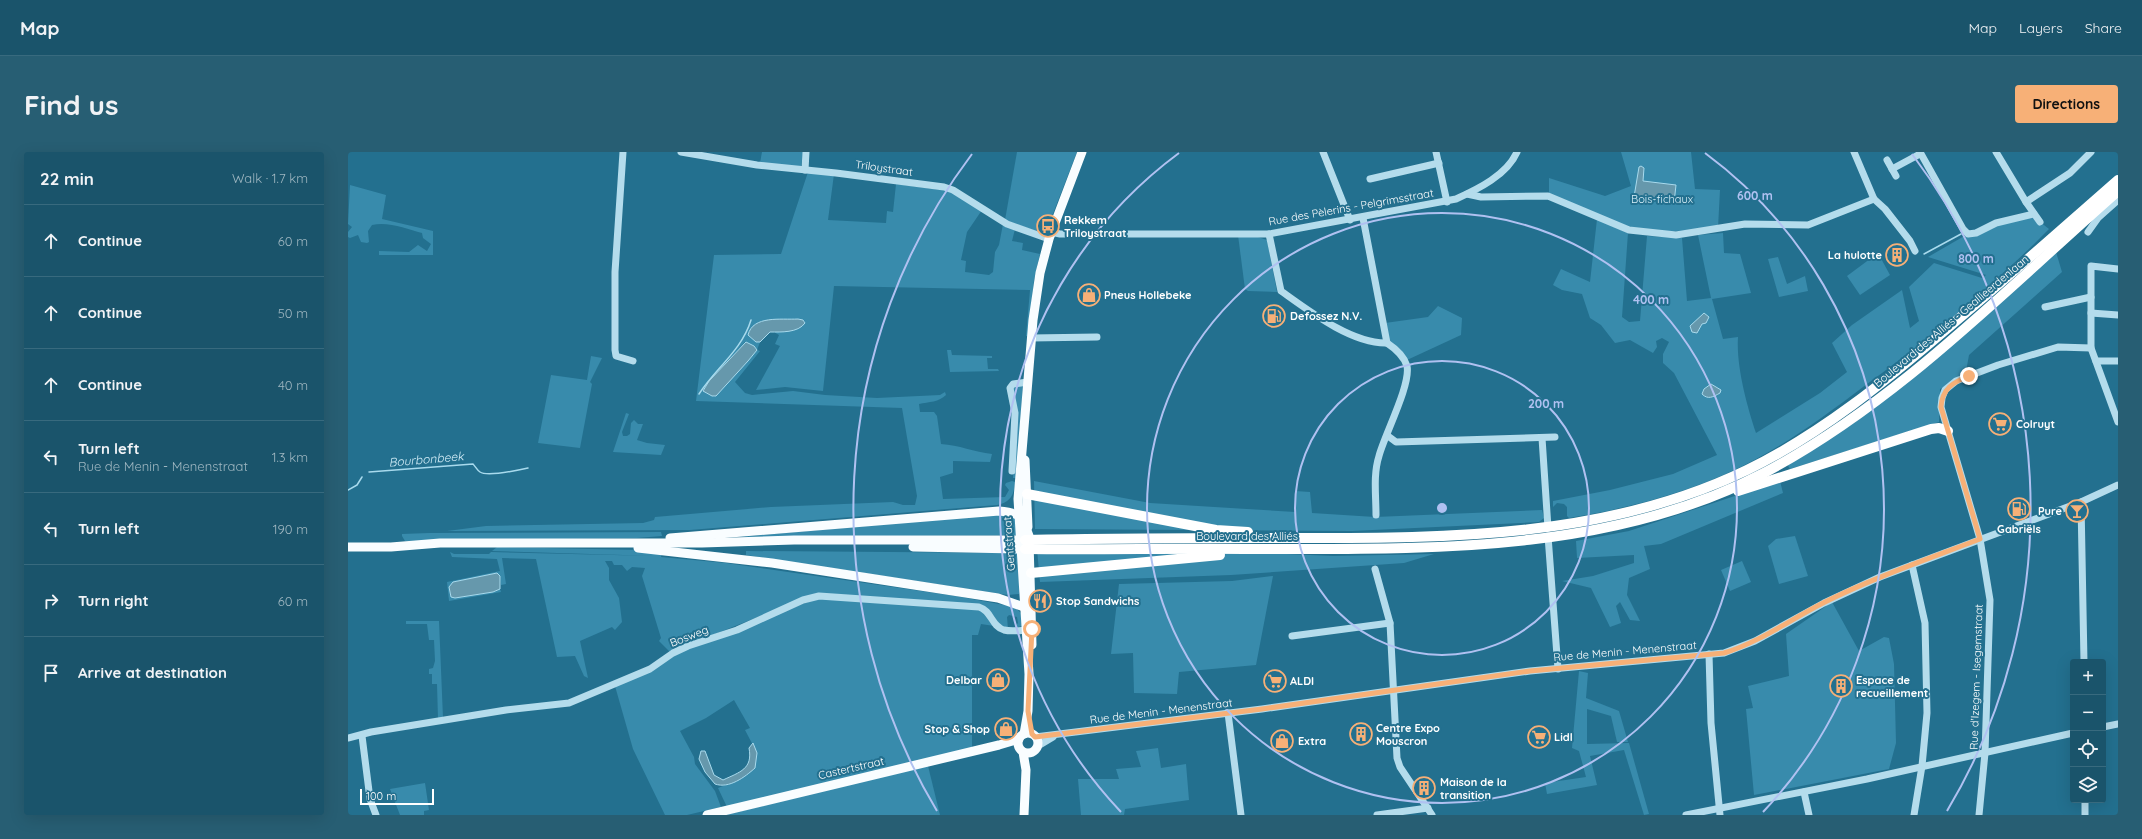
<!DOCTYPE html>
<meta charset="utf-8">
<style>
body{margin:0;font-family:Quicksand,sans-serif;background:#275e73;color:#f1f3f6}
.controls{position:absolute;right:12px;bottom:12px;display:grid;overflow:hidden;border-radius:4px;box-shadow:0 4px 16px #0002}
.controls button{width:36px;height:36px;display:grid;place-items:center;padding:0;border:0;border-bottom:1px solid #386a7e;background:#1a546b;color:#f1f3f6;font:20px sans-serif}
.scale{position:absolute;left:12px;bottom:10px;width:74px;box-sizing:border-box;padding-left:4px;border:2px solid #fff;border-top:0;font-size:11px;line-height:14px;white-space:nowrap;color:#fff;-webkit-text-stroke:3px #23708f;paint-order:stroke}
.stop{position:absolute;width:12px;height:12px;margin:-9px;border:3px solid #f7b077;border-radius:50%;background:#fff}
.stop.end{background:#f7b077;border-color:#fff;box-shadow:0 1px 4px #0008}
.list{margin:0;padding:0;list-style:none}
h2{display:flex;justify-content:space-between;align-items:center;height:52px;margin:0;padding:0 16px;font-size:17px}
h2 small{font-size:13px;font-weight:400;color:#9fb7c1}
.list li{display:grid;grid-template-columns:26px 1fr auto;gap:12px;align-items:center;box-sizing:border-box;height:72px;padding:0 16px;border-top:1px solid #386a7e}
.list b{display:block;font-size:15px;white-space:nowrap}
.list p{margin:0;font-size:13px;white-space:nowrap;color:#9fb7c1}
.list em{font-size:13px;font-style:normal;color:#9fb7c1}
.icon{flex:none;width:22px;height:22px;fill:none;stroke:currentColor;stroke-width:2;stroke-linecap:round;stroke-linejoin:round}
.map{position:relative;flex:none;width:1770px;height:663px;overflow:hidden;border-radius:4px}
header{display:flex;align-items:center;gap:24px;box-sizing:border-box;height:56px;padding:0 20px;background:#1a546b;border-bottom:1px solid #386a7e}
header strong{font-size:19px}
nav{display:flex;gap:22px;margin-inline-start:auto;font-size:14px}
.intro{display:flex;align-items:center;justify-content:space-between;box-sizing:border-box;height:96px;padding:0 24px}
h1{margin:0;font-size:28px}
.button{padding:10px 18px;border-radius:4px;background:#f7b077;color:#111;font-size:14px;font-weight:700}
main{display:flex;gap:24px;padding:0 24px}
aside{flex:1;background:#1a546b;border-radius:4px;box-shadow:0 4px 16px #0002}
.map>svg:first-child{display:block}
</style>
<header>
<strong>Map</strong>
<nav><a>Map</a><a>Layers</a><a>Share</a></nav>
</header>
<div class="intro"><h1>Find us</h1><a class="button">Directions</a></div>
<main>
<aside>
<h2>22 min<small>Walk · 1.7 km</small></h2>
<ul class="list">
<li><svg class="icon" aria-label="ahead" viewBox="0 0 24 24"><path d="M12 20V5M6 11l6-6 6 6"/></svg><div><b>Continue</b></div><em>60 m</em></li>
<li><svg class="icon" aria-label="ahead" viewBox="0 0 24 24"><path d="M12 20V5M6 11l6-6 6 6"/></svg><div><b>Continue</b></div><em>50 m</em></li>
<li><svg class="icon" aria-label="ahead" viewBox="0 0 24 24"><path d="M12 20V5M6 11l6-6 6 6"/></svg><div><b>Continue</b></div><em>40 m</em></li>
<li><svg class="icon" aria-label="left" viewBox="0 0 24 24"><path d="M17 20v-9H6M10 6l-5 5 5 5"/></svg><div><b>Turn left</b><p>Rue de Menin - Menenstraat</p></div><em>1.3 km</em></li>
<li><svg class="icon" aria-label="left" viewBox="0 0 24 24"><path d="M17 20v-9H6M10 6l-5 5 5 5"/></svg><div><b>Turn left</b></div><em>190 m</em></li>
<li><svg class="icon" aria-label="right" viewBox="0 0 24 24"><path d="M7 20v-9h11M14 6l5 5-5 5"/></svg><div><b>Turn right</b></div><em>60 m</em></li>
<li><svg class="icon" aria-label="arrive" viewBox="0 0 24 24"><path d="M6 21V4h12l-3 4 3 4H6"/></svg><div><b>Arrive at destination</b></div></li>
</ul>
</aside>
<div class="map">
<svg width="1770" height="663" viewBox="0 0 1770 663">
<rect width="100%" height="100%" fill="#23708f"/>
<g fill="#388bac" fill-rule="evenodd">
<path d="M414 0H455L453 16 412 11Z"/>
<path d="M669 0H729L699 77 693 81 657 68Z"/>
<path d="M1273 0H1343L1347 37 1372 38 1370 76 1315 80 1281 77 1201 42V26L1257 44 1283 34Z"/>
<path d="M460 20 486 22 480 68 538 71 539 59 545 60 548 32 601 39 634 58 619 80 613 108 618 109 617 120 641 123 645 120 647 100 651 93 655 72 667 77 664 89 675 91 674 98 692 102 686 128 680 184H678L682 138 486 134 475 239 437 235 408 238 432 194 427 192 431 183 426 180 450 177 457 169 455 168 413 169 405 175 400 183 408 190H412L409 198 412 199 387 230 397 241 404 243 445 239 477 243 529 246 592 243 597 240 598 243C591 250 581 250 571 252L572 260H586L589 264 593 292C611 293 626 300 644 302L642 310 605 309V321L592 325 595 347 657 345 661 338 657 333 658 331 664 329 667 330C666 343 663 350 649 353L342 378 99 379 138 374 295 371 306 368 307 365 423 355 545 350 555 353H567L569 344 554 256 348 249 366 103 433 102ZM397 190 406 194 408 198 400 209 366 245 357 235Z"/>
<path d="M2 33 38 43 34 67 85 79V103H31V99L61 100 70 93 79 99 83 92 75 86 74 81C59 77 40 69 24 73L20 79 21 90 19 91 13 90 10 83 2 86 0 85V80L4 75 0 72Z"/>
<path d="M1686 65 1701 77C1644 135 1581 187 1515 235 1482 260 1447 286 1410 306 1354 337 1284 356 1221 366L1219 364V355L1216 352 1209 351 1205 355V349L1262 338 1325 322 1369 303 1326 221 1315 211V202L1321 190 1314 186 1308 189 1309 195 1305 201 1282 188 1267 191 1253 173 1242 166 1234 142 1214 138 1205 133 1213 117 1242 130 1249 67 1280 81 1274 165 1281 170 1292 169 1299 84 1334 86 1339 149 1363 146 1350 83 1375 81 1376 101 1392 102 1403 141 1364 147 1375 187 1390 185C1388 214 1399 254 1408 281L1472 241 1499 220 1484 191 1504 173 1554 138 1562 176 1571 169 1561 135 1586 111 1634 126 1638 123 1580 105 1618 83 1649 73Z"/>
<path d="M890 83 910 85 919 88 929 140 900 139 897 137Z"/>
<path d="M1708 100 1714 120 1621 203 1617 225 1592 237 1591 270 1442 317 1439 312 1506 271Z"/>
<path d="M1530 101 1542 123 1512 143 1499 124Z"/>
<path d="M1430 105 1439 132 1457 124 1460 139 1431 145 1420 107Z"/>
<path d="M1090 154 1114 166 1113 183 1059 208 1042 192 1037 171 1080 165Z"/>
<path d="M599 198H603L604 203 644 204V206H639L640 217H650L651 219 602 220Z"/>
<path d="M243 204 254 206 242 230 244 232 232 296 190 291 203 223 239 228Z"/>
<path d="M665 233H675L668 326H665L668 271Z"/>
<path d="M278 261 281 262 274 280 275 284H279L282 282 283 271 286 268 290 272H295L289 288 299 291 317 293 313 303 265 300Z"/>
<path d="M686 329 802 351 947 360V339L962 340 964 361 1027 365 1194 358 1196 366 1191 370 1004 379 687 377Z"/>
<path d="M1432 329 1435 341 1313 392 1296 394 1302 417 1281 426 1279 443 1292 469 1282 468 1272 450 1268 454 1273 471 1262 475 1243 436 1214 429 1245 424 1286 411V403L1229 406 1228 389 1281 379Z"/>
<path d="M653 362 668 367 669 383 390 385Z"/>
<path d="M313 380 314 384 289 386 57 389 54 384V382L82 381Z"/>
<path d="M1447 384 1460 424 1431 432 1420 394 1428 387Z"/>
<path d="M149 395 294 398 314 400 313 405 378 411 608 444 667 455 673 461 674 474 666 476 670 471 669 465 661 463 659 465 660 477 654 476C647 466 643 457 632 453L470 441 322 500 311 489 313 486 294 424 297 416 284 415 279 419 274 413H266L264 409H257L261 416V428L271 446 274 470 267 478 264 475 232 489 240 526 236 524 227 504 209 505 188 407 154 406 158 432 153 433 152 424 149 421 105 430 107 446 145 440 152 437 153 440 101 449 99 430 152 419 149 407 104 405 102 400 106 402H141L143 400 308 404 144 399Z"/>
<path d="M800 396 985 404 1086 402 1056 411 883 423 692 430 689 397Z"/>
<path d="M398 399 670 401 672 439 671 442 660 443 398 403Z"/>
<path d="M1394 409 1403 430 1382 439 1373 418Z"/>
<path d="M925 424 908 513 831 520 829 542 786 541 785 501 763 502 771 432 884 429Z"/>
<path d="M470 446 632 457 636 460 646 474 633 472 630 483H624V596L379 655 370 636 390 628 409 601 397 578 402 576 386 548 358 566 332 579 346 605 347 612 367 639 373 655 339 663H317L285 597 267 534 330 501Z"/>
<path d="M1484 450 1511 499 1536 485 1541 486 1546 512 1548 591 1541 617 1406 643 1398 557 1405 556 1400 534 1441 524 1438 482Z"/>
<path d="M58 469H91L95 566 90 567 89 532H84V522H81V517L85 516 87 509 86 488H81L79 472H58Z"/>
<path d="M1231 519 1240 521 1238 546 1271 559 1280 590H1269L1263 564 1239 557V592L1281 591 1301 662 1296 663 1276 598 1242 604 1249 633 1199 642 1197 631 1238 625 1231 599 1224 596Z"/>
<path d="M810 596 813 616 838 612 841 648 777 657 776 663H733L730 627H771L768 617 793 615 788 599Z"/>
<path d="M580 614 592 663H376Z"/>
<path d="M77 631 81 658 76 659V663H52L42 637Z"/>
</g>
<g fill="#6698ac" stroke="#a8daed">
<path d="M1293 14 1296 16 1295 29 1328 33 1326 51 1286 45 1291 15Z"/>
<path d="M1356 161 1361 165 1358 171 1354 172 1349 181 1344 180 1342 174Z"/>
<path d="M450 167 455 168 457 171C450 181 433 180 422 180L412 190H408L400 183C405 163 433 168 450 167Z"/>
<path d="M398 190 406 194 409 198 400 209 368 244H364L355 239 361 229Z"/>
<path d="M1363 232 1373 238 1372 241C1365 245 1360 248 1354 242L1356 237Z"/>
<path d="M149 421 152 424V437L145 440 107 446 103 445 101 435 105 430Z"/>
<path d="M405 591 409 601 407 616C397 625 381 637 367 632L357 620 351 607 353 599H357L366 623 375 628C392 620 405 617 401 596Z"/>
</g>
<g fill="none" stroke-linecap="round" stroke-linejoin="round">
<g stroke="#a8daed" stroke-width="1.5">
<path d="M1576 102 1613 82"/>
<path d="M351 242C367 217 394 198 403 168"/>
<path d="M21 320 125 312C127 314 129 318 132 320 139 325 171 318 180 316"/>
<path d="M0 338 9 333 14 325"/>
</g>
<g stroke="#b4dcec" stroke-width="7">
<path d="M275 0 267 120V198L268 204 285 209"/>
<path d="M333 0 409 13 488 21 596 35 605 38 659 72 701 87"/>
<path d="M975 0 1002 68"/>
<path d="M1088 0 1099 50"/>
<path d="M1506 0 1526 47 1537 57 1562 89 1567 99"/>
<path d="M1572 0 1615 77 1620 82 1628 81 1648 71 1686 62"/>
<path d="M1648 0 1678 50 1692 70"/>
<path d="M1539 8 1548 24"/>
<path d="M1544 17 1572 2"/>
<path d="M457 18 458 0"/>
<path d="M1022 27 1091 11"/>
<path d="M1119 42 1133 45 1200 44 1281 78 1328 83 1397 72 1460 73 1526 47"/>
<path d="M1678 50 1722 21 1743 0"/>
<path d="M1015 66 1039 191C1048 197 1056 204 1059 214 1063 233 1036 284 1031 304 1025 323 1028 343 1028 363"/>
<path d="M703 80 712 82H921L1108 47C1130 37 1159 23 1169 0"/>
<path d="M1740 80 1750 66 1770 48"/>
<path d="M921 82 933 139C961 159 1004 192 1039 191"/>
<path d="M1770 117 1743 114V196L1770 270"/>
<path d="M1697 155 1743 145"/>
<path d="M1743 161 1770 163"/>
<path d="M683 186 749 185"/>
<path d="M1748 209H1770"/>
<path d="M1040 284 1048 290 1207 285"/>
<path d="M1194 286 1200 376"/>
<path d="M664 319 667 261 662 236 665 232 680 230"/>
<path d="M1733 350 1736 510"/>
<path d="M1200 384 1210 517"/>
<path d="M1564 413 1577 471 1579 561 1574 614 1566 663"/>
<path d="M1027 417 1042 471 1049 606 1052 615 1084 663"/>
<path d="M944 484 1042 471"/>
<path d="M1361 502 1363 571 1372 663"/>
<path d="M880 561 893 663"/>
<path d="M1755 575 1770 572"/>
<path d="M14 584 22 647 28 663"/>
<path d="M687 585 914 557 1182 519 1376 501 1407 489 1476 451 1532 425 1733 350 1770 333"/>
<path d="M0 586 23 580 158 558 221 551 302 517 325 501 340 494 389 478 455 448 471 444 631 455C644 459 643 474 656 478 664 480 674 478 682 478"/>
<path d="M690 594 705 585"/>
<path d="M1456 640 1461 663"/>
<path d="M1737 648V663"/>
<path d="M1029 663 1080 656"/>
<path d="M1338 663 1519 627 1725 581"/>
<path d="M1631 663 1637 601 1642 448 1632 387 1600 279 1593 255 1594 246 1597 238 1608 229 1650 213 1710 195 1743 196"/>
</g>
<g stroke="#f9fdff" stroke-width="9">
<path d="M677 308 680 375"/>
<path d="M322 386 651 359C673 361 674 364 681 384"/>
<path d="M681 390 684 493"/>
<path d="M0 395H43L92 391H354L446 388H677"/>
<path d="M565 395 677 397"/>
<path d="M290 396 424 411 650 446 676 455"/>
<circle cx="680" cy="591" r="10"/>
<path d="M676 582 680 559 681 522 670 347 685 168 692 121 701 87 734 0"/>
<path d="M675 600 678 618 676 663"/>
<path d="M359 663 651 593 671 587"/>
</g>
<g stroke="#fff" stroke-width="10">
<path d="M1390 339 1583 277 1591 276 1600 279"/>
<path d="M679 342 868 378 900 380"/>
<path d="M677 388C768 386 858 386 949 386 1102 386 1259 386 1399 318 1473 282 1539 228 1601 175 1658 127 1714 77 1770 28"/>
<path d="M677 397C754 398 830 396 907 397 1077 397 1261 402 1416 321 1550 250 1657 138 1770 39"/>
<path d="M683 421 872 403"/>
</g>
</g>
<g fill="none" stroke-linecap="round" stroke-linejoin="round">
<path stroke="#f7b077" stroke-width="5" d="M684 477 680 559 684 582 687 585 914 557 1182 519 1376 501C1412 490 1443 467 1477 450 1527 425 1580 407 1632 387L1593 255C1594 237 1605 230 1621 224"/>
</g>
<g fill="none" stroke="#b0c1f1" stroke-width="2">
<circle cx="1094" cy="356" r="147"/>
<circle cx="1094" cy="356" r="295"/>
<path d="M773 660A442 442 0 0 1 831 1M1357 1A442 442 0 0 1 1415 660"/>
<path d="M589 659A589 589 0 0 1 624 2M1564 2A589 589 0 0 1 1599 659"/>
</g>
<defs>
<g id="bus-ring" transform="scale(1.15)"><circle r="9.5" fill="#23708f" stroke="#f7b077" stroke-width="1.5"/><path d="M-5-6H5V4H4V6H2V4H-2V6H-4V4H-5ZM-3.5-4V0h7V-4ZM-3.5 1.2v1.5H-2V1.2ZM2 1.2v1.5H3.5V1.2Z" fill="#f7b077"/></g>
<g id="building-ring" transform="scale(1.15)"><circle r="9.5" fill="#23708f" stroke="#f7b077" stroke-width="1.5"/><path d="M-4-6H4V6H1V3H-1V6H-4ZM-2.5-4.3h1.7v1.8h-1.7ZM.8-4.3h1.7v1.8H.8ZM-2.5-1h1.7V.8h-1.7ZM.8-1h1.7V.8H.8Z" fill="#f7b077"/></g>
<g id="shop-ring" transform="scale(1.15)"><circle r="9.5" fill="#23708f" stroke="#f7b077" stroke-width="1.5"/><path d="M-5-2.5h2.3a2.7 3.5 0 0 1 5.4 0H5L5.5 6h-11ZM-1.5-2.5h3a1.5 2.3 0 0 0-3 0Z" fill="#f7b077"/></g>
<g id="fuel-ring" transform="scale(1.15)"><circle r="9.5" fill="#23708f" stroke="#f7b077" stroke-width="1.5"/><path d="M-5.5-6h7V0h2V4h1.3V-2.5L3-4.5l.8-.8L6-3V5H2.5V1h-1V6h-7ZM-4.2-4.7v3.2H.2V-4.7Z" fill="#f7b077"/></g>
<g id="supermarket-ring" transform="scale(1.15)"><circle r="9.5" fill="#23708f" stroke="#f7b077" stroke-width="1.5"/><path d="M-6-5.5h2.5l.6 2H6L4.5 2H-2.5L-4.4-4H-6ZM-1.5 3.2a1.3 1.3 0 1 0 .1 0ZM3 3.2a1.3 1.3 0 1 0 .1 0Z" fill="#f7b077"/></g>
<g id="bar-ring" transform="scale(1.15)"><circle r="9.5" fill="#23708f" stroke="#f7b077" stroke-width="1.5"/><path d="M-6-5H6L.8 .8V4.5H3.5V6h-7V4.5H-.8V.8Z" fill="#f7b077"/></g>
<g id="restaurant-ring" transform="scale(1.15)"><circle r="9.5" fill="#23708f" stroke="#f7b077" stroke-width="1.5"/><path d="M-5-6h1v4h1v-4h1v4h1v-4h1v5L-1.5 .5V6h-2V.5L-5-1ZM5-6V6H3V1.5H1.5Q1.5-4 5-6Z" fill="#f7b077"/></g>
</defs>
<g fill-rule="evenodd">
<use href="#bus-ring" x="700" y="74"/>
<use href="#building-ring" x="1549" y="103"/>
<use href="#shop-ring" x="741" y="143"/>
<use href="#fuel-ring" x="926" y="164"/>
<use href="#supermarket-ring" x="1652" y="272"/>
<use href="#fuel-ring" x="1671" y="357"/>
<use href="#bar-ring" x="1729" y="359"/>
<use href="#restaurant-ring" x="692" y="449"/>
<use href="#shop-ring" x="650" y="528"/>
<use href="#supermarket-ring" x="927" y="529"/>
<use href="#building-ring" x="1493" y="534"/>
<use href="#shop-ring" x="658" y="577"/>
<use href="#building-ring" x="1013" y="582"/>
<use href="#supermarket-ring" x="1191" y="585"/>
<use href="#shop-ring" x="934" y="589"/>
<use href="#building-ring" x="1076" y="636"/>
</g>
<g text-anchor="middle" dominant-baseline="central" stroke-width="4" stroke-linejoin="round" paint-order="stroke">
<g font-size="11" fill="#fff" stroke="#23708f">
<text transform="translate(536 16) rotate(8)">Triloystraat</text>
<text transform="translate(1003 55) rotate(-10)">Rue des Pèlerins - Pelgrimsstraat</text>
<text transform="translate(1603 169) rotate(-40)">Boulevard des Alliés - Geallieerdenlaan</text>
<text x="899" y="384">Boulevard des Alliés</text>
<text transform="translate(661 392) rotate(-94)">Gentstraat</text>
<text transform="translate(341 484) rotate(-21)">Bosweg</text>
<text transform="translate(1277 499) rotate(-5)">Rue de Menin - Menenstraat</text>
<text transform="translate(1628 525) rotate(-88)">Rue d'Izegem - Isegemstraat</text>
<text transform="translate(813 559) rotate(-7)">Rue de Menin - Menenstraat</text>
<text transform="translate(503 616) rotate(-13)">Castertstraat</text>
</g>
<g font-size="11" fill="#d9f0f9" stroke="#23708f">
<text x="1314" y="47">Bois-fichaux</text>
</g>
<g font-size="11" font-weight="bold" fill="#fff" stroke="#23708f" text-anchor="start">
<text x="716" y="68">Rekkem<tspan x="716" dy="13">Triloystraat</tspan></text>
<text x="1534" y="103" text-anchor="end">La hulotte</text>
<text x="756" y="143">Pneus Hollebeke</text>
<text x="942" y="164">Defossez N.V.</text>
<text x="1668" y="272">Colruyt</text>
<text x="1714" y="359" text-anchor="end">Pure</text>
<text x="1671" y="377" text-anchor="middle">Gabriëls</text>
<text x="708" y="449">Stop Sandwichs</text>
<text x="634" y="528" text-anchor="end">Delbar</text>
<text x="1508" y="528">Espace de<tspan x="1508" dy="13">recueillement</tspan></text>
<text x="942" y="529">ALDI</text>
<text x="1028" y="576">Centre Expo<tspan x="1028" dy="13">Mouscron</tspan></text>
<text x="642" y="577" text-anchor="end">Stop &amp; Shop</text>
<text x="1206" y="585">Lidl</text>
<text x="950" y="589">Extra</text>
<text x="1092" y="630">Maison de la<tspan x="1092" dy="13">transition</tspan></text>
</g>
<g font-size="12" font-style="italic" fill="#d3edf7" stroke="#23708f">
<text transform="translate(78 307) rotate(-5)">Bourbonbeek</text>
</g>
</g>
<circle cx="1094" cy="356" r="6" fill="#b0c1f1" stroke="#23708f" stroke-width="2"/>
<g font-size="12" text-anchor="middle" font-weight="bold" fill="#b0c1f1" stroke="#23708f" stroke-width="4" stroke-linejoin="round" paint-order="stroke">
<text x="1407" y="48">600 m</text>
<text x="1628" y="111">800 m</text>
<text x="1303" y="152">400 m</text>
<text x="1198" y="256">200 m</text>
</g>
</svg>
<div class="controls">
<button>+</button>
<button>−</button>
<button><svg class="icon" aria-label="locate" viewBox="0 0 24 24"><circle cx="12" cy="12" r="6"/><path d="M12 2v4M12 18v4M2 12h4M18 12h4"/></svg></button>
<button><svg class="icon" aria-label="layers" viewBox="0 0 24 24"><path d="M12 4l9 5-9 5-9-5zM3 14l9 5 9-5"/></svg></button>
</div>
<div class="scale">100 m</div>
<div class="stop" style="left:684px;top:477px"></div>
<div class="stop end" style="left:1621px;top:224px"></div>
</div>
</main>
